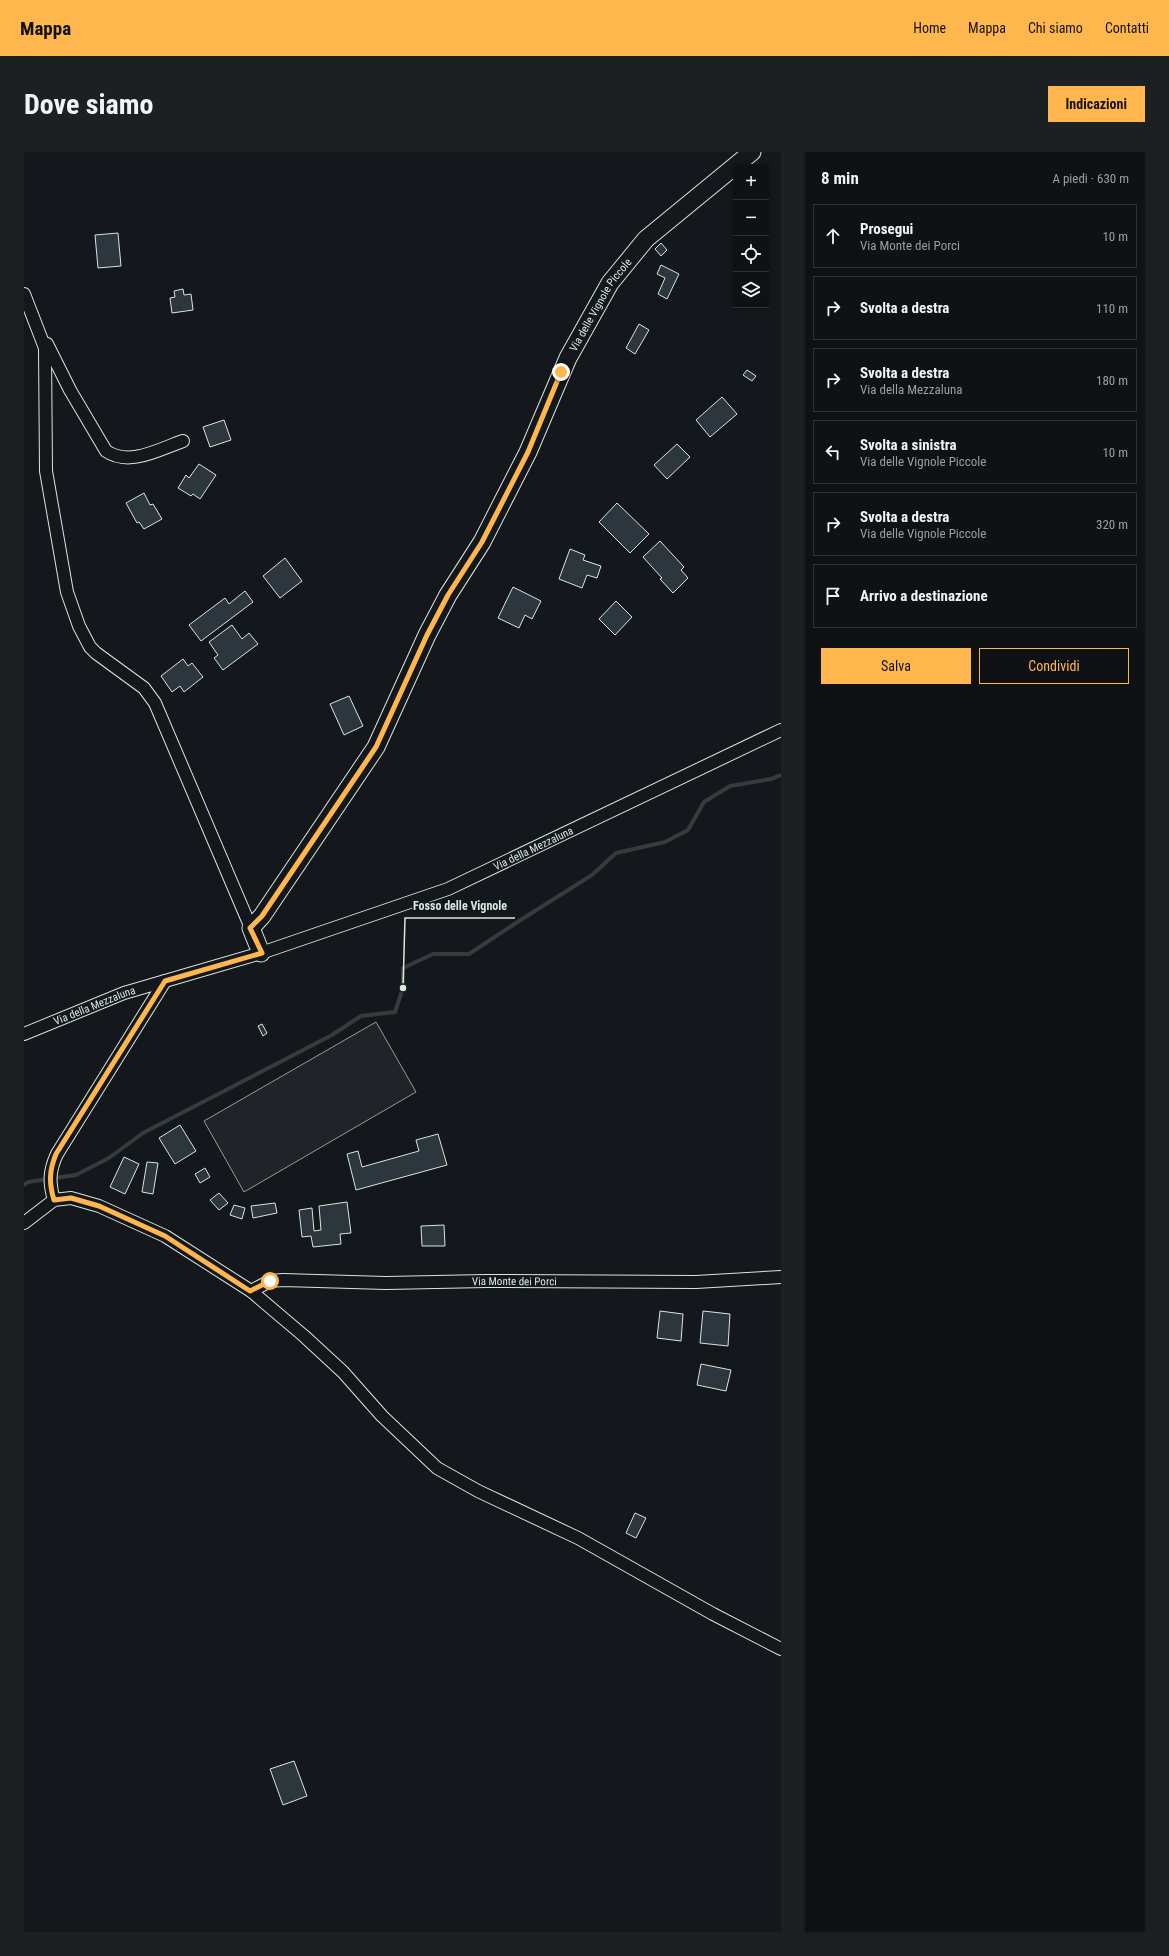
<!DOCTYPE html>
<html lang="it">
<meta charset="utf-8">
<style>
body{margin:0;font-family:"Roboto Condensed",sans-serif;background:#1d2022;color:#f1f3f6}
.controls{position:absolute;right:12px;top:12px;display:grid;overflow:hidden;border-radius:0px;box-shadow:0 1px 3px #0004}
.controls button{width:36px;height:36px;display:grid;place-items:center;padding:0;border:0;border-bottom:1px solid #2f3234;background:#0f1215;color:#f1f3f6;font:20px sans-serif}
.stop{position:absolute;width:12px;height:12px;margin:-9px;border:3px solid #ffb74d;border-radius:50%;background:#fff}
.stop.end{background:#ffb74d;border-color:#fff;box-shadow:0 1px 4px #0008}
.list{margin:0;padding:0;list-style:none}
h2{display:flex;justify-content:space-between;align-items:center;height:52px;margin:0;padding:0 16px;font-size:17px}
h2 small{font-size:13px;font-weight:400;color:#9b9ea0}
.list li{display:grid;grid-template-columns:26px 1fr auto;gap:12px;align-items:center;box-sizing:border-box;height:64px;margin:0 8px 8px;padding:0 8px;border:1px solid #2f3234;border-radius:0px}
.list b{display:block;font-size:15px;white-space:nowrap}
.list p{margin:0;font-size:13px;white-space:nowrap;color:#9b9ea0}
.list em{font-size:13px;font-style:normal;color:#9b9ea0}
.actions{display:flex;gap:8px;padding:12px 16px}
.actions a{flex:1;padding:9px 0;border:1px solid #ffb74d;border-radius:0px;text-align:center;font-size:14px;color:#ffb74d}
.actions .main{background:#ffb74d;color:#111}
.icon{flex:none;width:22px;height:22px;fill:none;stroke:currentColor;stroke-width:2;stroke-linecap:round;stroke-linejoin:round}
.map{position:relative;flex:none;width:757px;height:1780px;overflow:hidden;border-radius:0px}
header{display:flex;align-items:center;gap:24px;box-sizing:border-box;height:56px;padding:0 20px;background:#ffb74d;color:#111}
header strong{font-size:19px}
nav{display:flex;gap:22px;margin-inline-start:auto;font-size:14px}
.intro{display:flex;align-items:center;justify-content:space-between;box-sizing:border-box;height:96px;padding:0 24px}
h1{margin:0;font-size:28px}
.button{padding:10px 18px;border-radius:0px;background:#ffb74d;color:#111;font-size:14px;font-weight:700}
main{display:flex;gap:24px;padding:0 24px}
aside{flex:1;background:#0f1215;border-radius:0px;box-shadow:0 1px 3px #0004}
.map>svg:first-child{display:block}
</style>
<header>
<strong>Mappa</strong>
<nav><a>Home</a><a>Mappa</a><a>Chi siamo</a><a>Contatti</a></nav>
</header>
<div class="intro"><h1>Dove siamo</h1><a class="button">Indicazioni</a></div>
<main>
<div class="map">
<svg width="757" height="1780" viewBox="0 0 757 1780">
<rect width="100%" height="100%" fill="#14181c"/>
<path fill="#202428" stroke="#939e99" d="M352 870 392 940 220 1040 180 969Z"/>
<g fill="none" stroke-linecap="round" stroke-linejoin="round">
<path stroke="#363b3e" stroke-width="4" d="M0 1033 4 1030 52 1023 85 1006 119 981 308 883 337 864 371 860 379 836V816L409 802H445L495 769 568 723 592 701 641 690 664 678 680 650 706 634 747 627 757 623"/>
</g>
<g fill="#2c363c" stroke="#d8e6dc">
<path d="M94 81 97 114 74 116 71 83Z"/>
<path d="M637 91 643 98 637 104 631 97Z"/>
<path d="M637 113 655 122 643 147 634 142 641 126 633 122Z"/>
<path d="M159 137 160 143 167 142 169 158 148 161 146 146 151 145 150 139Z"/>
<path d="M615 172 625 178 611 202 602 196Z"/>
<path d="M723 218 732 224 728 229 719 223Z"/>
<path d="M698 245 713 262 686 285 672 268Z"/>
<path d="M200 268 207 288 186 295 179 275Z"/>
<path d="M653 292 666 305 643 327 630 313Z"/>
<path d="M175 312 192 323 176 347 169 342 167 344 154 336 162 323 165 326Z"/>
<path d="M120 341 126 353 129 352 138 367 120 377 115 370 113 371 102 351Z"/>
<path d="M593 351 625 382 606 401 575 370Z"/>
<path d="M636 389 660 415 657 418 664 426 649 441 636 427 638 426 619 405Z"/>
<path d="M546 397 561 403 559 408 577 414 573 426 563 423 558 436 535 427Z"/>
<path d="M261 406 278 429 256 446 239 424Z"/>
<path d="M489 435 517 449 508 467 501 463 495 476 474 466Z"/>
<path d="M221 439 229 450 177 489 165 473 201 446 205 452Z"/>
<path d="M592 449 608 465 591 483 575 467Z"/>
<path d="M208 473 218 487 225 481 234 492 199 518 190 506 194 503 185 490Z"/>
<path d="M159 507 164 514 168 511 179 525 160 540 156 534 148 540 137 524Z"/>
<path d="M325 544 339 574 320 583 306 552Z"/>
<path d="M238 872 243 881 239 884 234 874Z"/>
<path d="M156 973 172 999 151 1012 135 986Z"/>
<path d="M414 982 423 1013 332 1038 323 1002 334 999 338 1015 395 999 392 988Z"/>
<path d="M100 1005 115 1012 101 1042 86 1035Z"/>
<path d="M123 1010 134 1011 129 1042 118 1040Z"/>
<path d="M181 1016 186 1025 176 1031 171 1022Z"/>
<path d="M195 1041 204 1051 195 1058 186 1048Z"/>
<path d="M323 1050 327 1081 316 1082 317 1092 289 1095 287 1084 278 1085 275 1058 288 1056 290 1079 297 1078 295 1054Z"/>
<path d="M251 1051 253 1061 229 1066 227 1054Z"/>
<path d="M210 1053 221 1056 218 1067 206 1063Z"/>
<path d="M420 1073 421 1094H398L397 1074Z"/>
<path d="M636 1159 659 1162 657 1189 633 1186Z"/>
<path d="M679 1159 706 1162 704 1194 676 1191Z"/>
<path d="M677 1212 707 1218 702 1239 673 1233Z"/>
<path d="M611 1361 622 1366 612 1386 602 1381Z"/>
<path d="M270 1609 283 1644 259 1653 246 1617Z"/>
</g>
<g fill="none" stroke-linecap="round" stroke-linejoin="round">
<g stroke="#d8e6dc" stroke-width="14">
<g id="street">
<path d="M0 142 21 196 22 319 43 440 55 474 66 495 72 501 120 536 131 551 227 776"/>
<path d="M23 192 46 238 82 299C106 315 135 297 159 289"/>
<path id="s1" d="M141 829 237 801 424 737 757 578"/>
<path id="s2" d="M0 882 100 841 141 829 33 1002C25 1019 25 1031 30 1048"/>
<path d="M0 1071 30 1048 47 1046 75 1054 141 1084 227 1139 280 1184 319 1220 358 1264 413 1316 454 1339 554 1386 689 1462 757 1497"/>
<path id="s3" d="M227 1139 246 1129 259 1128 362 1131 462 1129 672 1130 757 1125"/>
</g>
</g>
<g stroke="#d8e6dc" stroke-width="19">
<g id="secondary">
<path id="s4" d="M237 801 227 776 238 764 352 595 403 483 424 443 458 390 504 300 544 206 586 131 622 87 728 0"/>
</g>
</g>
<use href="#street" stroke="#14181c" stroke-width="12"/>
<use href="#secondary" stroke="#14181c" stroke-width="17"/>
</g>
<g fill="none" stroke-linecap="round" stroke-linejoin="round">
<path stroke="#ffb74d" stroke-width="5" d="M246 1129 226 1139 141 1084 75 1054 47 1046 30 1048C25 1031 25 1019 32 1002L141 829 238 801 226 776 238 764 352 595 403 483 424 443 458 390 504 300 537 220"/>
</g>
<g text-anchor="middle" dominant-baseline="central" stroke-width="3" stroke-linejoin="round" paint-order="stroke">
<g font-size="11" fill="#d8e6dc" stroke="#14181c">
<text stroke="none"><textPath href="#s4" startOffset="744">Via delle Vignole Piccole</textPath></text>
<text stroke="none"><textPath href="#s1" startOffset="392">Via della Mezzaluna</textPath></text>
<text stroke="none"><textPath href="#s2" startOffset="76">Via della Mezzaluna</textPath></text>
<text stroke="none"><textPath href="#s3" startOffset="266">Via Monte dei Porci</textPath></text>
</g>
</g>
<path fill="none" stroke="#d8e6dc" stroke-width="1.5" d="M379 836L381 766H491"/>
<circle fill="#d8e6dc" stroke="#14181c" stroke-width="1.5" cx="379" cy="836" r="4"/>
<g font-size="12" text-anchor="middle" font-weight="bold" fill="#d8e6dc" stroke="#14181c" stroke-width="3" stroke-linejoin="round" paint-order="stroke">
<text x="436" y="758">Fosso delle Vignole</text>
</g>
</svg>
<div class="controls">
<button>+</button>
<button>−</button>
<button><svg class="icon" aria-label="locate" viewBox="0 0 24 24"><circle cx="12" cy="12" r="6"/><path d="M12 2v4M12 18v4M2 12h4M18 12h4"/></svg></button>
<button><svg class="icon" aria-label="layers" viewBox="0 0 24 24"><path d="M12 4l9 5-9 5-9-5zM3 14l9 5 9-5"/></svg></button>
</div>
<div class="stop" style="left:246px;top:1129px"></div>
<div class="stop end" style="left:537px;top:220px"></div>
</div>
<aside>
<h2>8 min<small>A piedi · 630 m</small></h2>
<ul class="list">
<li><svg class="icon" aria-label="ahead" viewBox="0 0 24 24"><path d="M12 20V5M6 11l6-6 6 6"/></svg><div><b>Prosegui</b><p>Via Monte dei Porci</p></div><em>10 m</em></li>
<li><svg class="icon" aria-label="right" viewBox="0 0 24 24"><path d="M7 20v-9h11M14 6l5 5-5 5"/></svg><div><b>Svolta a destra</b></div><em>110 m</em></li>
<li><svg class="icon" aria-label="right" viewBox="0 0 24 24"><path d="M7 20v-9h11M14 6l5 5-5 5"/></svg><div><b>Svolta a destra</b><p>Via della Mezzaluna</p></div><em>180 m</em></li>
<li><svg class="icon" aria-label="left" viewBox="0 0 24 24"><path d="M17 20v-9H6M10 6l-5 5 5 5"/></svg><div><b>Svolta a sinistra</b><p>Via delle Vignole Piccole</p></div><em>10 m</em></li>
<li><svg class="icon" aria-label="right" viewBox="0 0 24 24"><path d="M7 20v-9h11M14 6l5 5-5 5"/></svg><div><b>Svolta a destra</b><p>Via delle Vignole Piccole</p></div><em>320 m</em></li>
<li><svg class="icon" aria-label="arrive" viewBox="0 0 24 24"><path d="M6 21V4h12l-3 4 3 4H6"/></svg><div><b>Arrivo a destinazione</b></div></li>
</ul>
<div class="actions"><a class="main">Salva</a><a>Condividi</a></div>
</aside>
</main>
